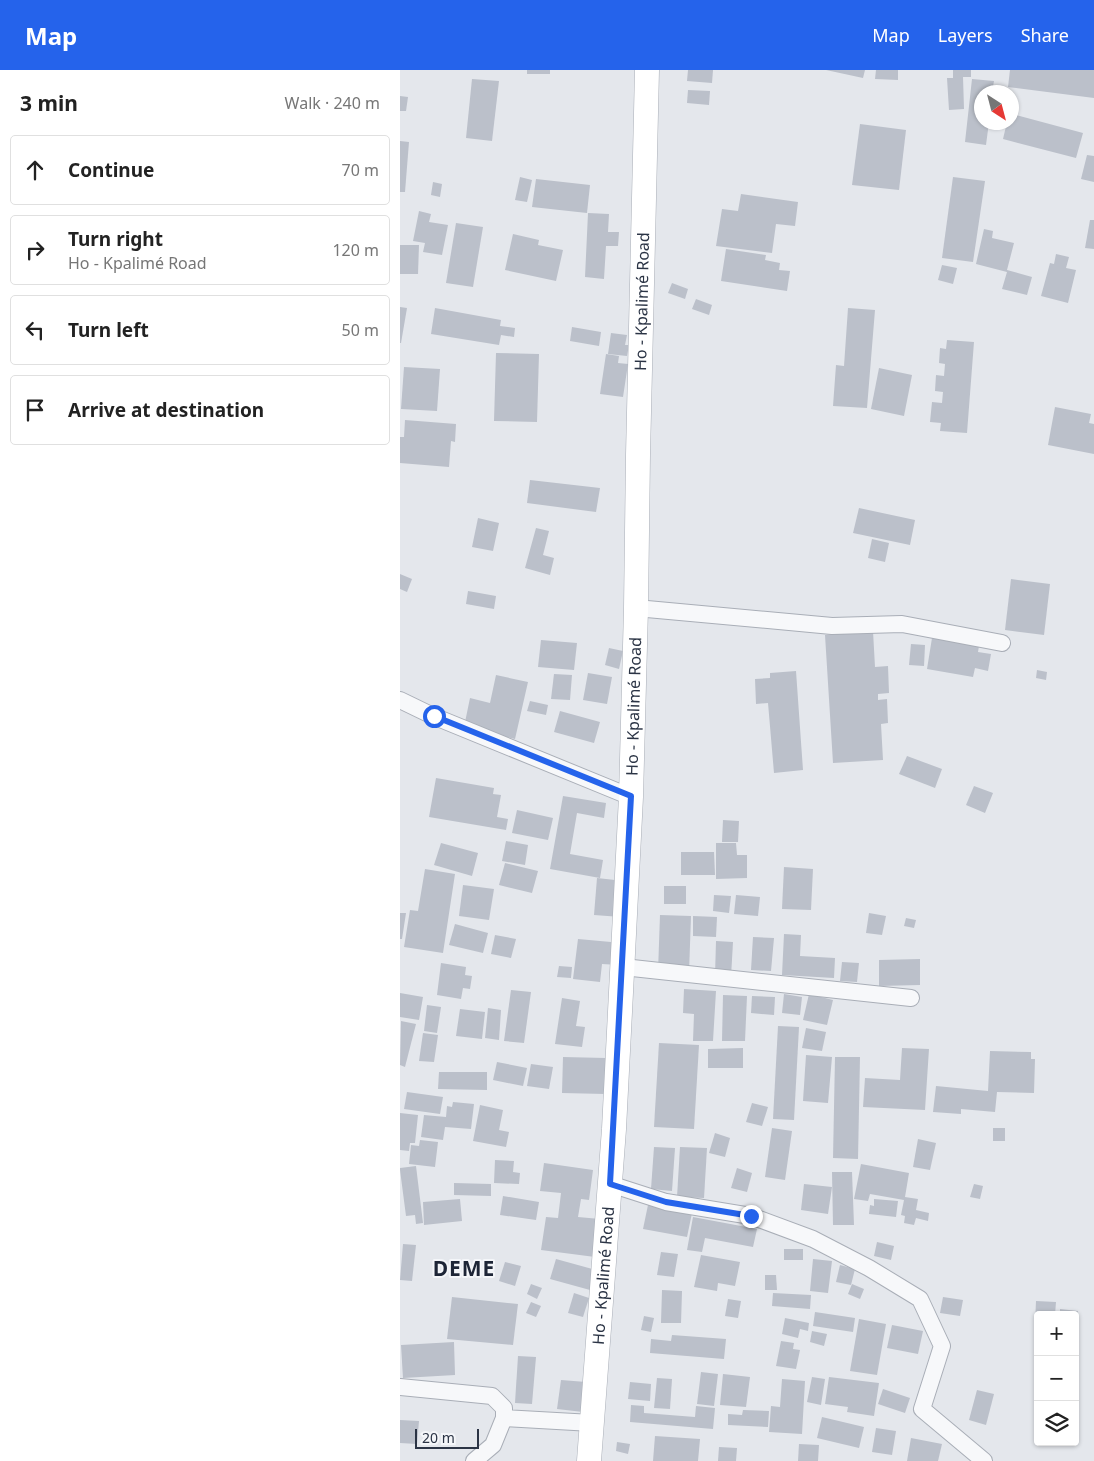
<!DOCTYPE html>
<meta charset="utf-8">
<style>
body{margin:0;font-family:"Noto Sans",sans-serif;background:#f6f6f6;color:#222}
.controls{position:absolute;right:15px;bottom:15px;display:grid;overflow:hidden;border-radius:5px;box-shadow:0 1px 4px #0004}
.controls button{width:45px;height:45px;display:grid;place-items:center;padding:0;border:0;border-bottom:1px solid #e0e0e0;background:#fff;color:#222;font:25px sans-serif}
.compass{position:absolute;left:574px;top:15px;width:45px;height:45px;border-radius:50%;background:#fff;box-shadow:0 1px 4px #0004;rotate:144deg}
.scale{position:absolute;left:15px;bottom:12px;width:64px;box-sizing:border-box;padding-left:5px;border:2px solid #2b3445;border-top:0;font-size:14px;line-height:18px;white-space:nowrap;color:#2b3445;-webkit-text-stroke:4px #f4f6f9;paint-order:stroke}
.stop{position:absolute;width:15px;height:15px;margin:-11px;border:4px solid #2563eb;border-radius:50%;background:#fff}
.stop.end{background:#2563eb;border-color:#fff;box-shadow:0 1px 5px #0008}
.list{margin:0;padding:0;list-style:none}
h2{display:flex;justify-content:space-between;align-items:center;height:65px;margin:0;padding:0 20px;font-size:21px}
h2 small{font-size:16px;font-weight:400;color:#767676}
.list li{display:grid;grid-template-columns:32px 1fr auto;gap:15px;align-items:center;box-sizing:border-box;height:70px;margin:0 10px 10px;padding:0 10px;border:1px solid #e0e0e0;border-radius:5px}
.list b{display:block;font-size:19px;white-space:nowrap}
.list p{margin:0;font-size:16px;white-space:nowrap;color:#767676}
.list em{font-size:16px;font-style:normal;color:#767676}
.icon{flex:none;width:28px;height:28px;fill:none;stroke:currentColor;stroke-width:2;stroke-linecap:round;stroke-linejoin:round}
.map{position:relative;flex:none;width:694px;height:1391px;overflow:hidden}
header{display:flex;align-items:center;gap:30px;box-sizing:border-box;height:70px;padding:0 25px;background:#2563eb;color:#fff}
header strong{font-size:24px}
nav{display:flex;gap:28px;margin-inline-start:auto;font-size:18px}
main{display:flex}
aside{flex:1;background:#fff}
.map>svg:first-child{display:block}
</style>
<header>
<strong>Map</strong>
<nav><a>Map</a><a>Layers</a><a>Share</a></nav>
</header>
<main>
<aside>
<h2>3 min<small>Walk · 240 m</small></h2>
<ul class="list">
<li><svg class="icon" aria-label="ahead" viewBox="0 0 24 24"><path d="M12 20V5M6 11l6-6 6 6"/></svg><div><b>Continue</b></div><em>70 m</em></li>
<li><svg class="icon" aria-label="right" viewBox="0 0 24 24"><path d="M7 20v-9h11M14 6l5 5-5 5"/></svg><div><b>Turn right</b><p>Ho - Kpalimé Road</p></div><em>120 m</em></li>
<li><svg class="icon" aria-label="left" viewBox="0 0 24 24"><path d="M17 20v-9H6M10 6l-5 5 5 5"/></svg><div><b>Turn left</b></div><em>50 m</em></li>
<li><svg class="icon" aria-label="arrive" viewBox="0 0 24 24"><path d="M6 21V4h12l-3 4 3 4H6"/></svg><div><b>Arrive at destination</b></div></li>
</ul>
</aside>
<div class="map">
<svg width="694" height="1391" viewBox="0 0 694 1391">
<rect width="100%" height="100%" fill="#e4e7ec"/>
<g fill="#bbc0ca">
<rect x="127" y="0" width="23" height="4"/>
<path d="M288 0H313L312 13 287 11Z"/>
<path d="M426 0H465L463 8Z"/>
<path d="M476 0H498V10L475 9Z"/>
<path d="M553 0H571V7H563L564 39 549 40 547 8H553Z"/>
<path d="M610 0H694V28L608 17Z"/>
<path d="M72 9 99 11 92 71 66 68Z"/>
<path d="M572 9 594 11 592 22H582V52H589L586 75 565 72Z"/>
<path d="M288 20 310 21 309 35 287 33Z"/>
<path d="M0 26 8 27 6 41H0Z"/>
<path d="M612 44 683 63 676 88 603 69 607 52H612Z"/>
<path d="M460 54 506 60 499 120 452 115Z"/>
<path d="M0 71 9 72 5 122H0Z"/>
<path d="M687 85 694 86V112L681 109Z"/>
<path d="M120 107 132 110 127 132 115 130Z"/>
<path d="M553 107 585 111 573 192 542 188Z"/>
<path d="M136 109 190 115 187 143 132 137Z"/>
<path d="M33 112 42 114 40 127 31 125Z"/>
<path d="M341 124 398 132 395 156 376 154 372 183 316 176 322 139 338 141Z"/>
<path d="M19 141 31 144 29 152 48 155 42 185 23 182 25 173 13 171Z"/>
<path d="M188 143 209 144 208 162H219L218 176H206L204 209 185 207Z"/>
<path d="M690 150H694V179L685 178Z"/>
<path d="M56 153 83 157 73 217 46 213Z"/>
<path d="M584 159 593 161 592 168 614 173 607 200 632 207 627 225 602 219 607 202 576 194Z"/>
<path d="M113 164 139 170 138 175 163 180 156 211 105 200Z"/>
<path d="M0 175H19L18 204H0Z"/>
<path d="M326 179 366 185 365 190 380 193 379 200 390 201 387 221 321 211Z"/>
<path d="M656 184 669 187 666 198 676 200 668 233 641 226 650 193 654 194Z"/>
<path d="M542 195 557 198 553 214 538 210Z"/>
<path d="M272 213 288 219 285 229 268 223Z"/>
<path d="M296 229 312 235 309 245 292 239Z"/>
<path d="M0 237 7 238 1 273H0Z"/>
<path d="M35 238 101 250 100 256 115 258 114 267 101 265 99 275 31 264Z"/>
<path d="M448 238 475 240 467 338 433 336 436 295 444 296Z"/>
<path d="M172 257 201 262 199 276 170 271Z"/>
<path d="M211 263 227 265 225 275H229L227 286 208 284Z"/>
<path d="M547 270 574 272 567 363 540 361 541 353 530 352 532 332 542 333 543 322 535 321 536 305 544 306 545 294 539 293 540 278 546 279Z"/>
<path d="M96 283 139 284 137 352 94 351Z"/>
<path d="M206 284 219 286 218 293 228 294 223 327 200 324Z"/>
<path d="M4 297 40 299 37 341 1 339Z"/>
<path d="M479 298 512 305 504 346 471 339Z"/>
<path d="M655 337 691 344 689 353 694 354V384L648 375Z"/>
<path d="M5 350 56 354 55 372 51 371 49 397 0 393V367H4Z"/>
<path d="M130 410 200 418 196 442 127 433Z"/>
<path d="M459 438 515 450 510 475 453 463Z"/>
<path d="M78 448 99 453 93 481 72 477Z"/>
<path d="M136 458 149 461 143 485 154 488 150 505 125 498Z"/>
<path d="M472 469 489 473 485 492 468 488Z"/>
<path d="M0 504 12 509 7 522 0 519Z"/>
<path d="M611 509 650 514 644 565 605 560Z"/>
<path d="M68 521 96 526 94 539 66 534Z"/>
<path d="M473 561 475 597 488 596 489 623 478 624V630L487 629 488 653 481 654 483 690 433 693 425 565Z"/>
<path d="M532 568 579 576 578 582 591 584 588 601 575 598 573 607 527 599Z"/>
<path d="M141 570 177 573 174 600 138 597Z"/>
<path d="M511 574 525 575 524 596 509 595Z"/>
<path d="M209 578 223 581 219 599 205 595Z"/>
<path d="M637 600 647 602 646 610 636 608Z"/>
<path d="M396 601 403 700 374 703 368 633 356 634 355 609 370 608V603Z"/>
<path d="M188 603 212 607 207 634 183 630Z"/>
<path d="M154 604 172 605 170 630 151 629Z"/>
<path d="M96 605 128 612 115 669 64 657 70 628 90 633Z"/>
<path d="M130 631 148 635 146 645 127 641Z"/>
<path d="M160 641 200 652 194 673 154 662Z"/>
<path d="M507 686 542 699 535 718 499 704Z"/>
<path d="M36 708 94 718 93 724 101 725 97 747 108 749 106 760 29 747Z"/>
<path d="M574 716 593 723 585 743 566 735Z"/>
<path d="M163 726 206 733 204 748 177 743 170 784 203 790 200 808 150 799Z"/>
<path d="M117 740 153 748 148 770 112 763Z"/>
<path d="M323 750 339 751 338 772H322Z"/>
<path d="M106 771 128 775 125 795 102 791Z"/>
<path d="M41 773 78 783 72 806 34 795Z"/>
<path d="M316 773H336L337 785H347V808L316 809Z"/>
<path d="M281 782H314L315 805H281Z"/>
<path d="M105 793 138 801 132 823 99 815Z"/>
<path d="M384 797 413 799 411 840 382 839Z"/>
<path d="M25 799 55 804 43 883 4 877 10 840 18 841Z"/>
<path d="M197 808 224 811 221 847 194 845Z"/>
<path d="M63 815 94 819 89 850 59 846Z"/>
<rect x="264" y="816" width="22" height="18"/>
<path d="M314 825 331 826 329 843 313 841Z"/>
<path d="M336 825 360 827 358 846 334 844Z"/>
<path d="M0 843H6L2 869H0Z"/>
<path d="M469 843 486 846 482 865 466 863Z"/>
<path d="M260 845 291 846 289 903 258 902Z"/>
<path d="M293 846 317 847 316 867 293 866Z"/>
<path d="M506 848 516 850 514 858 504 856Z"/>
<path d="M55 854 88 863 83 883 49 875Z"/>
<path d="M384 864 401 865 400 886 435 888 434 908 382 905Z"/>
<path d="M95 865 116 869 111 888 91 884Z"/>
<path d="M353 867 374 868 371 901 351 900Z"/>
<path d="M178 869 222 873 219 895 202 894 200 912 173 909Z"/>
<path d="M316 871 333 872 331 907 315 906Z"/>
<path d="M520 889V915L479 916V890Z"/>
<path d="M442 892 459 893 457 912 440 911Z"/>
<path d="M41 893 66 897 65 905 72 906 70 919 63 918 61 929 37 925Z"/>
<path d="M159 896 172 897 171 908 157 907Z"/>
<path d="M284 919 316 921 313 971H293L294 944 283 943Z"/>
<path d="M111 920 131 922 124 973 104 971Z"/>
<path d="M0 923 23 927 19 950 0 947Z"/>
<path d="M384 924 402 927 400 945 382 943Z"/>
<path d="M409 924 433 930 427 955 403 950Z"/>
<path d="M323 925 347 926 345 971H322Z"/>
<path d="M352 926 375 927 374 945 351 943Z"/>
<path d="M162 928 180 931 176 956 185 957 182 977 155 974Z"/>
<path d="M27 935 41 937 37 963 24 961Z"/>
<path d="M88 938 101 940 99 970 85 968Z"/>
<path d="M60 939 85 942 82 969 56 966Z"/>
<path d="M1 951 16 954 5 997 0 995Z"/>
<path d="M378 956 399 957 394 1050 373 1049Z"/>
<path d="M406 958 426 962 422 981 402 978Z"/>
<path d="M23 963 38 965 34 992 19 991Z"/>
<path d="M259 973 299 975 294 1059 254 1057Z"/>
<path d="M343 978V998H308V979Z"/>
<path d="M502 978 529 979 525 1040 463 1037 465 1008 500 1010Z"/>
<path d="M590 981 631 982V989H635L634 1023 597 1022 595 1042 561 1039V1044L533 1042 536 1016 588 1021Z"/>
<path d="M406 985 432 987 428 1033 403 1031Z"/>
<path d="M163 987 206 988 205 1024 162 1023Z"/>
<path d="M435 987H460L458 1089 433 1088Z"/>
<path d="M97 992 127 998 123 1016 93 1010Z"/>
<path d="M131 994 153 997 149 1019 127 1016Z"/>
<path d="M39 1002H87V1020L38 1019Z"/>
<path d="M7 1022 43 1027 40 1044 4 1039Z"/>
<path d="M53 1032 74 1034 71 1059 45 1057 43 1070 21 1067 24 1045 46 1047 47 1036 52 1037Z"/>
<path d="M352 1033 368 1037 362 1056 346 1052Z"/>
<path d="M80 1035 103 1040 99 1060 109 1062 106 1077 73 1071Z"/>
<path d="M0 1043 18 1045 15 1073H10L9 1081 0 1080Z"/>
<path d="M372 1058 392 1061 385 1110 365 1107Z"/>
<rect x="593" y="1058" width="12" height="13"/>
<path d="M315 1063 330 1068 325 1087 309 1083Z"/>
<path d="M518 1069 536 1073 530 1100 513 1097Z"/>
<path d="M20 1070 38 1072 35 1097 9 1094 11 1075 19 1076Z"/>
<path d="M254 1077 275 1078 272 1121 251 1119Z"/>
<path d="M280 1077 307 1078 304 1128 277 1127Z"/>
<path d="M95 1090 114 1091 113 1102 120 1103 119 1114 94 1113Z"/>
<path d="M144 1093 193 1100 189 1130 181 1129 178 1147 200 1149 195 1187 141 1180 146 1147 158 1148 161 1123 140 1121Z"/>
<path d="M461 1094 509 1103 505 1127 518 1129 516 1140 529 1143 528 1151 516 1148 514 1155 504 1153 505 1146 501 1145 504 1130 470 1124 468 1131 454 1129Z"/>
<path d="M16 1096 23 1153 16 1154 15 1145 6 1146 0 1100V1098Z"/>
<path d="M337 1098 352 1103 347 1122 331 1118Z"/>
<path d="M432 1102H452L454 1155H433Z"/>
<path d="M54 1113 91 1114V1126L54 1125Z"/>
<path d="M404 1114 432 1117 428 1144 401 1140Z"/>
<path d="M574 1114 583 1116 580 1129 570 1127Z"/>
<path d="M103 1126 139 1132 136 1150 100 1145Z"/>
<path d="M60 1129 62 1151 24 1155 23 1132Z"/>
<path d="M474 1129 498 1131 496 1147 469 1144 470 1135 474 1136Z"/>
<path d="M248 1135 292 1143 287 1167 243 1159Z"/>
<path d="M293 1147 357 1159 353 1177 305 1168 302 1182 287 1180Z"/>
<path d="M477 1172 494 1176 491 1190 474 1186Z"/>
<path d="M3 1174 16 1175 12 1211 0 1210Z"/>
<rect x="384" y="1179" width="19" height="11"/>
<path d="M261 1182 278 1184 274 1207 257 1205Z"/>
<path d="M301 1185 340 1192 335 1216 318 1213 317 1221 294 1217Z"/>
<path d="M156 1189 196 1200 190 1220 150 1209Z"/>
<path d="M413 1189 432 1191 428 1223 410 1221Z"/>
<path d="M105 1192 121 1196 115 1216 99 1211Z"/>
<path d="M440 1195 455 1199 451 1215 436 1212Z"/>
<path d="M365 1205H376L377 1220H365Z"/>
<path d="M131 1214 142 1218 137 1229 127 1224Z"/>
<path d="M452 1214 464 1219 460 1229 448 1224Z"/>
<path d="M262 1220 282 1221 281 1253H261Z"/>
<path d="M174 1223 189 1228 183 1247 168 1243Z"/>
<path d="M373 1223 411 1225 410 1239 372 1236Z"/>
<path d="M52 1227 118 1234 113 1275 47 1269Z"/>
<path d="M543 1227 563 1230 560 1246 540 1243Z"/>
<path d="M328 1229 341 1231 338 1248 325 1246Z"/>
<path d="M636 1231 656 1232 655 1245H638V1254H635Z"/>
<path d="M131 1232 141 1236 136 1247 126 1243Z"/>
<path d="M660 1239 678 1241 676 1252 675 1245H660Z"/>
<path d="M415 1242 455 1248 453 1262 413 1256Z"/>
<path d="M244 1246 254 1248 251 1262 241 1260Z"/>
<path d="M385 1248 409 1253 408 1261 400 1259 398 1268 382 1264Z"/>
<path d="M459 1249 486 1254 477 1305 450 1301Z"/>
<path d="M492 1255 523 1261 518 1284 487 1278Z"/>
<path d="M412 1261 427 1264 424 1276 410 1272Z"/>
<path d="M272 1265 326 1269 324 1289 250 1283 251 1269 271 1271Z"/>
<path d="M381 1271 394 1273 393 1279 400 1280 396 1299 376 1296Z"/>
<path d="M54 1272 55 1305 3 1308 1 1275Z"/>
<path d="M118 1286 136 1287 132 1334 115 1333Z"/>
<path d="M301 1302 318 1304 314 1336 297 1334Z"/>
<path d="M323 1304 350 1307 346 1337 320 1335Z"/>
<path d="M412 1307 425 1309 421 1335 407 1332Z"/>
<path d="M429 1307 479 1313 474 1346 447 1342 448 1337 425 1334Z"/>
<path d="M257 1308 272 1309 270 1339 254 1338Z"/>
<path d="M382 1309 405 1311 402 1364 369 1362 371 1336 380 1337Z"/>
<path d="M161 1310 186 1312 183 1342 157 1339Z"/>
<path d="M230 1312 251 1314 250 1331 228 1329Z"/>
<path d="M483 1319 510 1328 505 1343 478 1334Z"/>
<path d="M577 1320 594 1324 586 1355 569 1350Z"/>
<path d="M231 1335 244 1336V1343L295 1347 296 1336 315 1338 313 1359 230 1352Z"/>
<path d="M343 1340 369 1341 368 1357 328 1355V1344L342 1345Z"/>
<path d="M422 1347 464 1357 459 1378 417 1368Z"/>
<path d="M0 1350 19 1351 17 1374 0 1373Z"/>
<path d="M476 1358 496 1361 492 1385 472 1382Z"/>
<path d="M255 1366 300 1369 298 1391H253Z"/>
<path d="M511 1368 542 1374 538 1391H507Z"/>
<path d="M217 1372 230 1374 228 1384 216 1381Z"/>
<path d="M399 1374 419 1375 418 1391H398Z"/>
<path d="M319 1377 337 1378 336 1391H318Z"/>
</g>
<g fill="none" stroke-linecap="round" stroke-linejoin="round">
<g stroke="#a9aeb7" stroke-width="18">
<g id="street">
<path d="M236 538 432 556 502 554 602 573"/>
<path d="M0 630 33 646 231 727"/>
<path d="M223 897 511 928"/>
<path d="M210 1114 266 1132 351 1146 413 1169 469 1198 520 1229 542 1276 522 1339 584 1391"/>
<path d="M0 1317 92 1326 104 1338V1348L192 1353"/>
<path d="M74 1391 93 1375 104 1348"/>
</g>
</g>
<g stroke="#a9aeb7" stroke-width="25">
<g id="secondary">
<path id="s1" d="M189 1391 214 1059 231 727 236 538 238 385 247 0"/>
</g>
</g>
<use href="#street" stroke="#f7f8fa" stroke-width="16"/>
<use href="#secondary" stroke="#fff" stroke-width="24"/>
</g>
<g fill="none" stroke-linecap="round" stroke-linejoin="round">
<path stroke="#2563eb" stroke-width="6" d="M34 646 231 726 210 1114 266 1132 351 1146"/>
</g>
<g text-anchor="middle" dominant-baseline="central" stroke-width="4" stroke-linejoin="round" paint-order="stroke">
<g font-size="16" fill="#2b3445" stroke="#f4f6f9">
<text stroke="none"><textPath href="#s1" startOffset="1161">Ho - Kpalimé Road</textPath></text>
<text stroke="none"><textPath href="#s1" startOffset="756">Ho - Kpalimé Road</textPath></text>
<text stroke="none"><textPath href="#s1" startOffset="186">Ho - Kpalimé Road</textPath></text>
</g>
<g font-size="21" font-weight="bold" letter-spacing="1" fill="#1d2536" stroke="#f4f6f9">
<text x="64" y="1198">DEME</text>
</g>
</g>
</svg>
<div class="controls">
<button>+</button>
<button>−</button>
<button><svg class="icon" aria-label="layers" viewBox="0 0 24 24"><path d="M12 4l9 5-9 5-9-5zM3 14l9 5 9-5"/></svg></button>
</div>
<svg class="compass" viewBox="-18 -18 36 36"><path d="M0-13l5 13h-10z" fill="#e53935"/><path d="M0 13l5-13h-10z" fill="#767676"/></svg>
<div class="scale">20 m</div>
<div class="stop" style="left:34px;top:646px"></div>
<div class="stop end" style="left:351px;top:1146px"></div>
</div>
</main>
